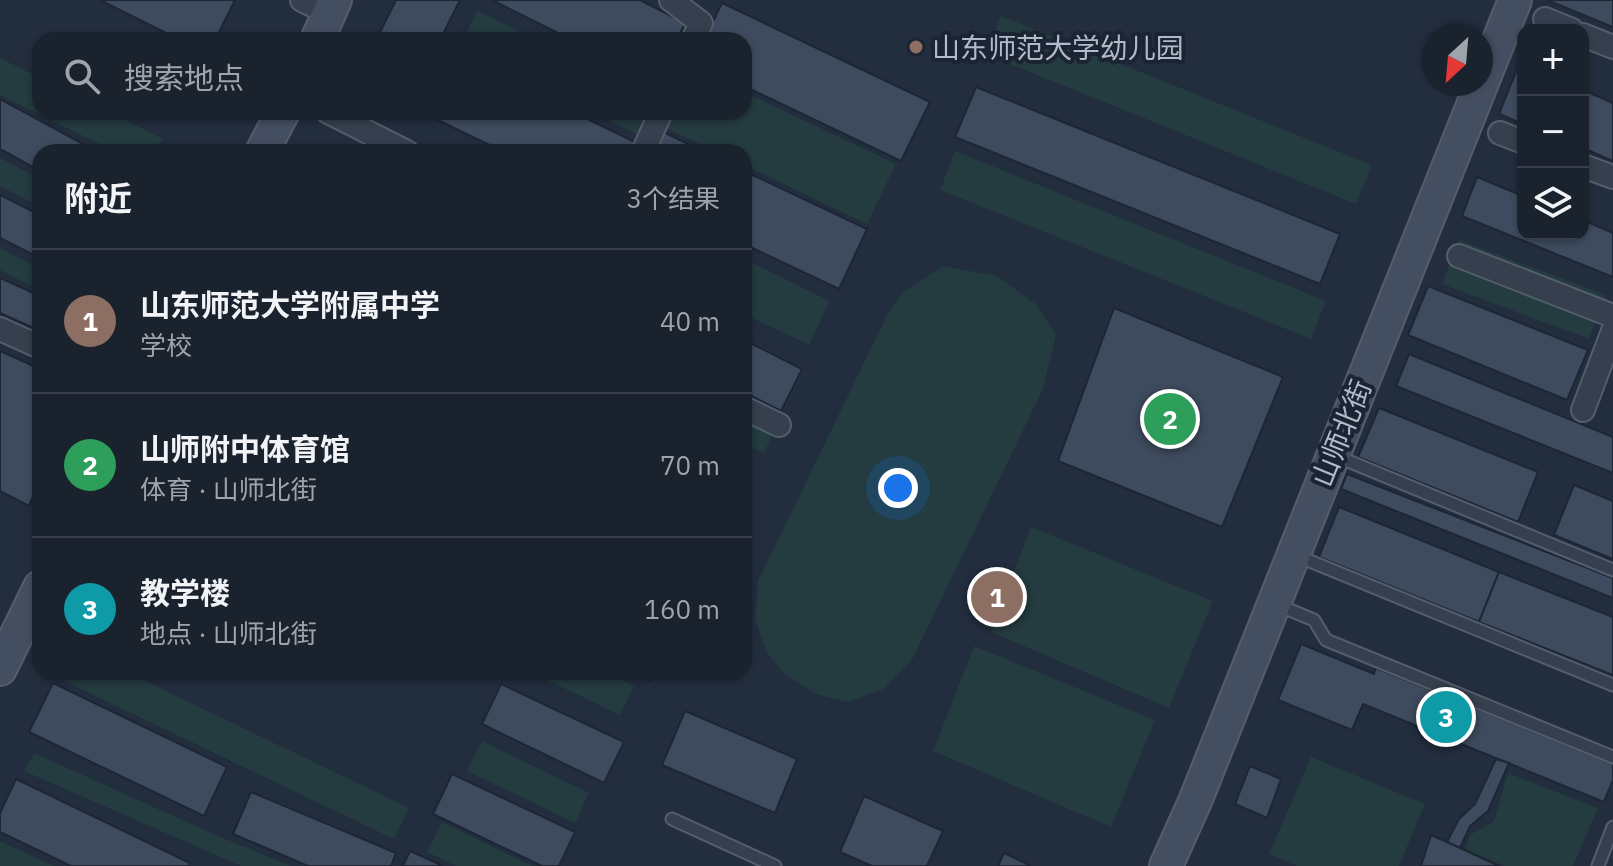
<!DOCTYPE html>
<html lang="zh">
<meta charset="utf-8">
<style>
body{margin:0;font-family:"IBM Plex Sans","Noto Sans SC",sans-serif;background:#232a36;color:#f1f3f6}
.controls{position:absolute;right:24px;top:24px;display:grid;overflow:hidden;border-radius:16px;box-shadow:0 2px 6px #0004}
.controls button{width:72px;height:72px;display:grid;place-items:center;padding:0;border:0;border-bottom:2px solid #383f4a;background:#1a222e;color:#f1f3f6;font:40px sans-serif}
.compass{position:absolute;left:1421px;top:24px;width:72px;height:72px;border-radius:50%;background:#1a222e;box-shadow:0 2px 6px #0004;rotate:206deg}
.you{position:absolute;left:898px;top:488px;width:28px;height:28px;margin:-20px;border:6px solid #fff;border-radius:50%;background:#1a73e8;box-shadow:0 0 0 12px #1a73e833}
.badge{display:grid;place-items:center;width:52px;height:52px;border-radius:50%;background:#ea580c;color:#fff;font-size:26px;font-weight:700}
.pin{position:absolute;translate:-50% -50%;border:4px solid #fff;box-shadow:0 2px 8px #0006}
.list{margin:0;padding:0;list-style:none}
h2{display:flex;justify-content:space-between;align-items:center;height:104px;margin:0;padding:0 32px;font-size:34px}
h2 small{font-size:26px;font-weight:400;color:#9fa4aa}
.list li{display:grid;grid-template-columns:52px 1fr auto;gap:24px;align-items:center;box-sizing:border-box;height:144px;padding:0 32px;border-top:2px solid #383f4a}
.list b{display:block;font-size:30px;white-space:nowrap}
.list p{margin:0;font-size:26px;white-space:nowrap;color:#9fa4aa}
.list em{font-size:26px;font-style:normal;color:#9fa4aa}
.icon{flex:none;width:44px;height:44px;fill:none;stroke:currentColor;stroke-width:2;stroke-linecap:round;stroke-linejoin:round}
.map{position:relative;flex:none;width:1613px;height:866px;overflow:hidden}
.search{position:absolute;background:#1a222e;box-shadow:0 2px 6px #0004;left:32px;top:32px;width:720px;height:88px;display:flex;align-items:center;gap:20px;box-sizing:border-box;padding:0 28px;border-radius:24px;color:#9fa4aa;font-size:30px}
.panel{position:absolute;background:#1a222e;box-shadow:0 2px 6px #0004;left:32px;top:144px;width:720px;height:536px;border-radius:24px}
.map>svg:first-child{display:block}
</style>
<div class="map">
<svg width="1613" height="866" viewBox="0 0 1613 866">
<rect width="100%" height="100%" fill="#222d3e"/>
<g fill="#243b3f">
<path d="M477 11 539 40H463Z"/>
<path d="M1001 16 1372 165 1356 204 985 54Z"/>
<path d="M0 58 40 78V112H109L163 139 156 152H116L0 95Z"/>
<path d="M744 92 896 164 867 224 744 165V152H717L659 125 665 112H744Z"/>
<path d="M591 112H652L641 136Z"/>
<path d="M955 151 1326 301 1311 339 940 190Z"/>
<path d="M0 158 40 179V207L0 186Z"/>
<path d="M1459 240 1606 295 1589 339 1442 284Z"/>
<path d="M0 248 40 269 31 286 0 270Z"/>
<path d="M744 259 830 301 809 345 744 314Z"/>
<path d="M943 266 997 276 1037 305 1056 335 1043 389 913 658 885 688 849 702 816 694 783 673 766 651 755 619 758 581 888 313 904 292Z"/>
<path d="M744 407 778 424 764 453 744 444Z"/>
<path d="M1031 527 1213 601 1169 708 991 632Z"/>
<path d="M974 646 1155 720 1111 827 933 751Z"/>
<path d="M69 672H127L409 808 394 839 64 681Z"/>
<path d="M530 672H606L634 686 620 715Z"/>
<path d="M482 741 589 793 575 823 467 771Z"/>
<path d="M34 753 216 835 291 866H241L24 771Z"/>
<path d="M1311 757 1425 804 1399 866H1297L1269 854Z"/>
<path d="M1508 773 1598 808 1573 866H1504L1465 849 1470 835 1494 821Z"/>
<path d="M442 822 532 866H456L427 852Z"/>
<path d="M0 841 54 866H0Z"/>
</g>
<g fill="#3e4b5e" stroke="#1d2635" stroke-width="2">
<path d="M100 0H235L215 40H180Z"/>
<path d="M396 0H460L440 40H376Z"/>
<path d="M492 0H640L685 23 677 40H572Z"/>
<path d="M1547 0H1613V27Z"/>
<path d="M722 3 930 102 901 161 744 86V40H704Z"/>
<path d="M1519 64 1523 66V124L1499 114Z"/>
<path d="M976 87 1340 234 1320 284 955 137Z"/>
<path d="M1583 90 1613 103V161L1583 148Z"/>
<path d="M0 99 98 152H40V171L0 149Z"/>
<path d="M421 112H573L637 143 632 152H504Z"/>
<path d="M659 130 705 152H649Z"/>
<path d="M744 171 867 229 839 289 744 244Z"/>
<path d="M1477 177 1523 196V234H1583V220L1613 233V277L1462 216Z"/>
<path d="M0 195 40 215V258L0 238Z"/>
<path d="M0 278 40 296V331L0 313Z"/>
<path d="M1428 286 1588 350 1567 400 1408 335Z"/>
<path d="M1114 308 1283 377 1222 527 1058 461Z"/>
<path d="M744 340 802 369 781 411 744 392Z"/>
<path d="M0 351 40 369V480L29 506 0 491Z"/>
<path d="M1409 354 1613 437V473L1396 386Z"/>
<path d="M1379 408 1538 472 1518 522 1358 457Z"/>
<path d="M1347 474 1613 578V598L1341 489Z"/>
<path d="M1574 485 1613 501V559L1554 535Z"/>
<path d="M1339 507 1499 572 1479 622 1319 557Z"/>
<path d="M1499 572 1613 617V675L1479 622Z"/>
<path d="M1301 644 1374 674 1376 668 1613 764V780L1604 802 1363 704 1352 730 1278 700Z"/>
<path d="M631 672H654L650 681Z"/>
<path d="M53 683 227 767 204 816 29 732Z"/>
<path d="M501 684 624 742 604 783 482 724Z"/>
<path d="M685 711 797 759 775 813 662 765Z"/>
<path d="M1496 759 1509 763 1488 811 1470 826 1460 848 1447 842 1459 819 1475 804Z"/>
<path d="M1250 766 1281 779 1267 818 1235 804Z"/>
<path d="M452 774 575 832 559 866H542L433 814Z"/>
<path d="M16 779 190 863 189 866H71L0 832V813Z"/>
<path d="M251 792 396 853 391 866H308L233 834Z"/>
<path d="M864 796 943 831 927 866H872L840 852Z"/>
<path d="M1431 835 1447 842 1499 866H1421Z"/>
<path d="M410 851 443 866H403Z"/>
<path d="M1004 853 1031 866H998Z"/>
</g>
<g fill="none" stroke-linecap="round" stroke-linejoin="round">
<g stroke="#545d6c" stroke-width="15">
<g id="lane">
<path d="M1336 456 1613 570"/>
<path d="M1295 555 1613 685"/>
<path d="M1275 604 1314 620 1326 640 1613 757"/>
<path d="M672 819 775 866"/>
<path d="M1598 866 1613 827"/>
</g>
</g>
<g stroke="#545d6c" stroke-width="26">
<g id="street">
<path d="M302 0 329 13"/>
<path d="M671 0 701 23 693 40"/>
<path d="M1545 19 1572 30"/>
<path d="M1583 35 1613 47"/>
<path d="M328 112 407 152"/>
<path d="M1500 133 1523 142"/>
<path d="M643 152 661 112"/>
<path d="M1583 166 1613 177"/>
<path d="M1459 256 1613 316"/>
<path d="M0 329 40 347"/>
<path d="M744 408 779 425"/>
<path d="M1583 410 1613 331"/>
</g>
</g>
<g stroke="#545d6c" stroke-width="36">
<g id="secondary">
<path d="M317 40 335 0"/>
<path d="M262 152 283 112"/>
<path d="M0 669 40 587"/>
<path d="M1166 866 1196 799 1515 0"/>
</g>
</g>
<use href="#lane" stroke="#363f4e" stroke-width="11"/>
<use href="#street" stroke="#363f4e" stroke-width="22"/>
<use href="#secondary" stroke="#444e61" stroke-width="32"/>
</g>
<circle fill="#8d6e63" stroke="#1b2433" stroke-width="3" cx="916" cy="47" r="8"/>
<g text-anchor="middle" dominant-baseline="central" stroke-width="8" stroke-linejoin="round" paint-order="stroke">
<g font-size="28" fill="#b2bac9" stroke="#1b2433" text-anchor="start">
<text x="932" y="47">山东师范大学幼儿园</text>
</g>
<g font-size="28" fill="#b2bac9" stroke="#1b2433">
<text transform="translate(1341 433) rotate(-68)">山师北街</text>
</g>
</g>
</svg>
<div class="controls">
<button>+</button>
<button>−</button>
<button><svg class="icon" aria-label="layers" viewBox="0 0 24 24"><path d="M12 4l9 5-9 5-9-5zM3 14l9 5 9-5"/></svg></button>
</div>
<svg class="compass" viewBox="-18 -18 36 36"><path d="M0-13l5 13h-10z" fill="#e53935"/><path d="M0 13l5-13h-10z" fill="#9fa4aa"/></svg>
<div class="you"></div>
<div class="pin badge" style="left:997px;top:597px;background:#8d6e63">1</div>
<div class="pin badge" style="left:1170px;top:419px;background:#2e9e5b">2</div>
<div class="pin badge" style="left:1446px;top:717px;background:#0f9aa8">3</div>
<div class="search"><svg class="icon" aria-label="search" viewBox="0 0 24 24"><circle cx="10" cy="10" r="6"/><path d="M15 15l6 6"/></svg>搜索地点</div>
<section class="panel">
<h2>附近<small>3个结果</small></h2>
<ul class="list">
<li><span class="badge" style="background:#8d6e63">1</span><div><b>山东师范大学附属中学</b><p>学校</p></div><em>40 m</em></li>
<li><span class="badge" style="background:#2e9e5b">2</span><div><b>山师附中体育馆</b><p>体育 · 山师北街</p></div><em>70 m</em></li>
<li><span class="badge" style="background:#0f9aa8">3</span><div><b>教学楼</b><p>地点 · 山师北街</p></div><em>160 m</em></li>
</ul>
</section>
</div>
